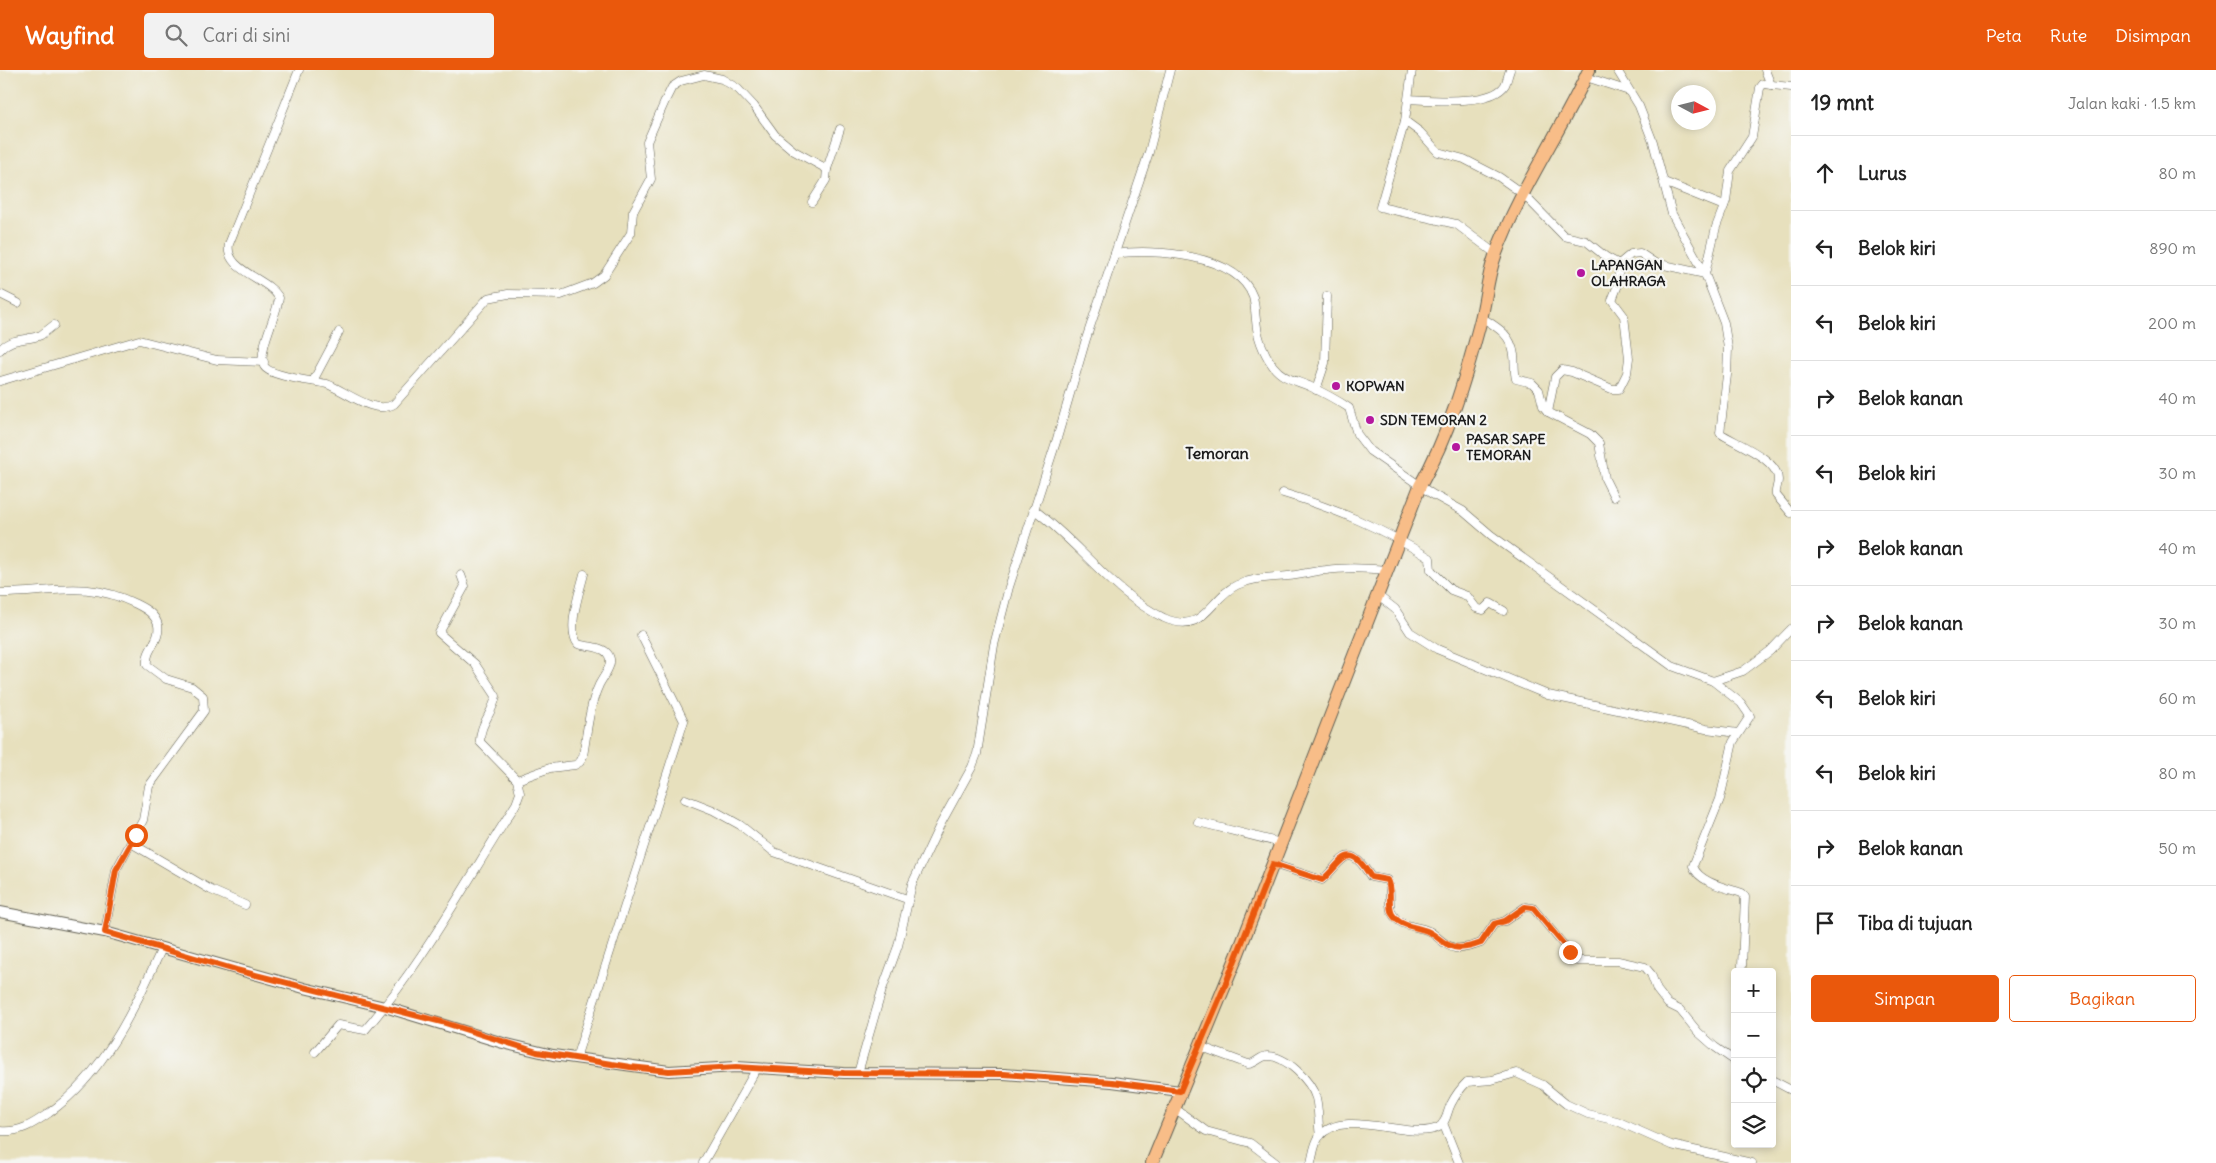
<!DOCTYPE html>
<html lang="id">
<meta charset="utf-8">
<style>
body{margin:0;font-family:Delius,sans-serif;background:#f2f2f2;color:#222}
.controls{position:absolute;right:15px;bottom:15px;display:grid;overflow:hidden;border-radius:5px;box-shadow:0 2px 8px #0003}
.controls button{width:45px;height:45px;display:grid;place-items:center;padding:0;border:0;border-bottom:1px solid #e0e0e0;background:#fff;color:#222;font:25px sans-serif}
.compass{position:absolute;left:1671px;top:15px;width:45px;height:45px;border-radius:50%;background:#fff;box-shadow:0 2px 8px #0003;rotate:97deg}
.stop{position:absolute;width:15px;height:15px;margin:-11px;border:4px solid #ea580c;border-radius:50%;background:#fff}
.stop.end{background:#ea580c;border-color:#fff;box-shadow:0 1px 5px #0008}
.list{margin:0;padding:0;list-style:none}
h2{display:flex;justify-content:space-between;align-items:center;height:65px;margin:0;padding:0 20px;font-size:21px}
h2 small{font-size:16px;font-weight:400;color:#767676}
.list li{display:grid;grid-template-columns:32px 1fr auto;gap:15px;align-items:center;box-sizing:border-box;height:75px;padding:0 20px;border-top:1px solid #e0e0e0}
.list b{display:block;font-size:19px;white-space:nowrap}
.list em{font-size:16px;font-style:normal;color:#767676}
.actions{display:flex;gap:10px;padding:15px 20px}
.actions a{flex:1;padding:11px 0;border:1px solid #ea580c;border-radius:5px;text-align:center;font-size:18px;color:#ea580c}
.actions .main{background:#ea580c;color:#fff}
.icon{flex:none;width:28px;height:28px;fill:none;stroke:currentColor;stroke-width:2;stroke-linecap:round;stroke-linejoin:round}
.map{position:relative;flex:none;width:1791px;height:1093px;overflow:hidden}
header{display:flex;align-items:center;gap:30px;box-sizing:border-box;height:70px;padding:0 25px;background:#ea580c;color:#fff}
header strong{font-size:24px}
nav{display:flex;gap:28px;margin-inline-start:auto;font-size:18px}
.search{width:350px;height:45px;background:#f2f2f2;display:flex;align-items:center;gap:12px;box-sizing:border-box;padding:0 18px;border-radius:5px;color:#767676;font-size:19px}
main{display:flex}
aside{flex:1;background:#fff}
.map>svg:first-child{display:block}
</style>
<header>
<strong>Wayfind</strong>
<div class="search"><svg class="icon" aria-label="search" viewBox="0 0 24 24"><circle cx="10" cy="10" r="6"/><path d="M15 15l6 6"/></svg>Cari di sini</div>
<nav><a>Peta</a><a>Rute</a><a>Disimpan</a></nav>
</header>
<main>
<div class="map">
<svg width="1791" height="1093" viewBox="0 0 1791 1093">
<rect width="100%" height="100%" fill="#f6f6f2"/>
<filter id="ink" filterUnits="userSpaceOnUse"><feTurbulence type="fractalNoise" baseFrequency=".02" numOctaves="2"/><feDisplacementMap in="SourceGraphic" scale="10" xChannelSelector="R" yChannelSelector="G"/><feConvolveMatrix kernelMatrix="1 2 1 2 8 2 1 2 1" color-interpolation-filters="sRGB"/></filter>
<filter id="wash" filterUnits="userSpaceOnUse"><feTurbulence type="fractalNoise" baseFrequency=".0096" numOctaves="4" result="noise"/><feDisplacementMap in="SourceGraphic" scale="20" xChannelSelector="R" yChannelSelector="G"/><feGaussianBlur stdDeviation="1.12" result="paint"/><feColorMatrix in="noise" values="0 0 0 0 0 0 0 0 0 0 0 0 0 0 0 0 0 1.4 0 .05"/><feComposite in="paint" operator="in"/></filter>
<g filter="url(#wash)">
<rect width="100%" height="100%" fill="#e7e0bd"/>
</g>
<g filter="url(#ink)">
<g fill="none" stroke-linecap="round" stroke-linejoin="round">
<g stroke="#636154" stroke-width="9">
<g id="minor">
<path d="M299 0 229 174C224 201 269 208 279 228 277 245 257 281 264 296 270 307 314 311 327 314 346 321 374 346 394 334L488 228 508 224 561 225 593 213 604 205 631 163 633 142 651 109 647 72 666 29 672 17 681 11 704 5 722 9 738 19 754 36 775 65 794 81 827 99 826 110 812 132"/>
<path d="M1412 0 1405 51 1380 137 1456 154 1496 184"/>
<path d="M1617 0 1639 36 1653 72 1672 144 1705 204 1724 253 1728 278 1727 305 1720 363C1734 373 1778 388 1778 410 1778 415 1775 420 1776 425L1791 443"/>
<path d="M1765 0 1771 15"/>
<path d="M1586 7 1629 21"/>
<path d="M1409 29C1431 30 1492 36 1505 15 1507 11 1508 5 1510 0"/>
<path d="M1405 51 1420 62 1438 82 1464 89 1499 107 1523 124 1564 166 1586 171 1606 187 1619 194 1631 184 1640 183 1655 193 1705 204 1716 157 1726 131 1730 101 1752 67 1760 18 1763 14 1791 17"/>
<path d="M827 99 840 59"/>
<path d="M1664 112 1724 136"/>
<path d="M1115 184C1152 178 1238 184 1253 227 1255 234 1255 242 1256 250 1257 266 1263 282 1273 296 1283 309 1295 310 1309 316 1322 322 1337 330 1349 338L1357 364 1370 381 1432 424 1463 441 1491 465 1672 596 1713 611 1743 601 1770 581 1791 559"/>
<path d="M0 224 18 233"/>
<path d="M1481 247C1497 257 1511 264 1514 285 1515 293 1514 301 1516 309L1532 313 1539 320 1543 336 1548 342 1590 364 1599 373 1605 409 1614 427"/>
<path d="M0 280C11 267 26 271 41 265 45 262 50 258 54 255"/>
<path d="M0 311 139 270 217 290 264 292"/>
<path d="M313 311 339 262"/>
<path d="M1316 320 1325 293 1327 226"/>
<path d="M1548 342 1555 307 1562 300 1572 302 1612 319H1619L1627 303 1629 288 1624 246 1612 230 1618 215 1619 194"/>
<path d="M1283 423C1339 440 1379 457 1430 488L1431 500 1451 520 1467 526 1476 538 1483 540 1490 533 1504 541"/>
<path d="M1033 439C1079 472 1112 523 1164 548 1205 566 1209 528 1237 515 1255 507 1270 508 1288 506 1301 505 1313 501 1326 500 1346 497 1366 498 1387 500"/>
<path d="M0 523C52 523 86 509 136 534 146 539 155 544 158 555 161 571 145 579 147 595L166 609 192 617 203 626 204 641 149 716 143 750 116 800 105 862"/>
<path d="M1377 525 1395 539 1410 562 1437 579 1548 625 1706 659 1738 663"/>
<path d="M1713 611 1741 633 1750 646 1733 672 1720 729 1693 796C1699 813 1727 818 1742 823L1745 827 1742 896"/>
<path d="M517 710 550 698 575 695 580 692 583 686C587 663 589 636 599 615 603 606 616 593 607 583 601 576 587 577 578 574 566 559 580 521 584 504"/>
<path d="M685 729 713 740 740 755 774 782 907 829"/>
<path d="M1198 752 1281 773"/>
<path d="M131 773 211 820 245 835"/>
<path d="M1273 794 1322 810C1342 794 1346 767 1371 807L1387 810C1393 820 1387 833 1392 843 1400 858 1416 855 1429 861 1438 866 1444 876 1455 878 1463 879 1473 876 1481 873L1494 854 1505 851 1525 837 1533 838 1577 891H1618L1645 897 1651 904 1657 920 1668 934 1680 940 1698 962 1715 977 1735 991"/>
<path d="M1199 976 1248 994C1256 994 1261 985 1268 986 1286 986 1311 1011 1316 1028 1319 1040 1318 1054 1320 1066"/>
<path d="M315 982 338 955 365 960C424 892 467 810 516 734L520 723 517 710 480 672C479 655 493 643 496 626L475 594 439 563 465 516 461 505"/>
<path d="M576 988 684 651 641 565"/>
<path d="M858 1003 882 920 898 876 912 814 940 755 972 697 977 684 994 575 1009 517 1056 372 1086 269 1149 82 1170 0"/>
<path d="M1772 1010 1791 1020"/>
<path d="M1173 1037 1206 1061 1250 1073 1276 1093"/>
<path d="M1443 1053 1459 1093"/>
<path d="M0 1061C20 1063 33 1054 49 1043 105 1003 134 939 162 878"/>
<path d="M703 1093 757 998"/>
<path d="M1311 1093C1313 1085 1314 1074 1319 1067 1343 1036 1411 1072 1439 1057 1447 1052 1447 1041 1451 1034 1455 1026 1461 1018 1467 1012L1492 1010 1516 1003 1543 1015 1566 1034 1588 1044 1617 1051 1671 1075 1752 1093"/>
</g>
</g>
<g stroke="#636154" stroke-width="12">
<path id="tertiary" d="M0 842 105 862 304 918 385 937 503 973 553 985 669 1001 736 997 844 1003 1004 1004 1112 1012 1180 1021"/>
</g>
<g stroke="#636154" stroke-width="14">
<path id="primary" d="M1152 1093 1237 886 1420 416C1449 364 1465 310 1480 253 1486 231 1487 208 1495 186 1519 120 1560 63 1589 0"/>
</g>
<use href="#minor" stroke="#fff" stroke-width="8"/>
<use href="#tertiary" stroke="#fff" stroke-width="10"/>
<use href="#primary" stroke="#f8bd88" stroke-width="12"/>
</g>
</g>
<g fill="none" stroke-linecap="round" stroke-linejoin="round" filter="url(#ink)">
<path stroke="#ea580c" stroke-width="6" d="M136 765 116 800 105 862 236 900 442 952 537 982 630 997 669 1001 736 997 844 1003 1004 1004 1112 1012 1180 1021 1224 918 1273 794 1322 810C1342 794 1347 767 1371 807L1387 810C1393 821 1387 834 1392 844 1400 857 1415 856 1427 861 1437 865 1443 875 1454 877 1462 879 1473 876 1481 873L1494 854 1505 851 1525 837 1533 838 1570 882"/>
</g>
<g fill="#b5179e" stroke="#f6f6f2" stroke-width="2">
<circle cx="1581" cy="203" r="5"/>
<circle cx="1336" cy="316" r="5"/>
<circle cx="1370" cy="350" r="5"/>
<circle cx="1456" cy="377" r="5"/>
</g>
<g text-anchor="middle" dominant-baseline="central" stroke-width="4.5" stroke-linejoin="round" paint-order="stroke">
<g font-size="14" font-weight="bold" fill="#1c1c1c" stroke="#f6f6f2" text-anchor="start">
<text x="1591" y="195">LAPANGAN<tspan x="1591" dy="16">OLAHRAGA</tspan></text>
<text x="1346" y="316">KOPWAN</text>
<text x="1380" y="350">SDN TEMORAN 2</text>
<text x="1466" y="369">PASAR SAPE<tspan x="1466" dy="16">TEMORAN</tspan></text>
</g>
<g font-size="16" font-weight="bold" fill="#1c1c1c" stroke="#f6f6f2">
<text x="1217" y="383">Temoran</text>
</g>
</g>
</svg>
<div class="controls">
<button>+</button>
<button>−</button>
<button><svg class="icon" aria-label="locate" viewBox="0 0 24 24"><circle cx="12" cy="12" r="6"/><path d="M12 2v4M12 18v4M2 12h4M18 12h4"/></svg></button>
<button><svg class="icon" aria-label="layers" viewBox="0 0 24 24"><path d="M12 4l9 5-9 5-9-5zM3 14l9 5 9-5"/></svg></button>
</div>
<svg class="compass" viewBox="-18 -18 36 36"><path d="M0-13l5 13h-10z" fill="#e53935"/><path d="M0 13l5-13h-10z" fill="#767676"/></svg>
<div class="stop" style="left:136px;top:765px"></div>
<div class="stop end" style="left:1570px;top:882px"></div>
</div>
<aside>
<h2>19 mnt<small>Jalan kaki · 1.5 km</small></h2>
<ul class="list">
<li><svg class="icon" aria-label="ahead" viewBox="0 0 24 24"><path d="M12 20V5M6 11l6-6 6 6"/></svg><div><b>Lurus</b></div><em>80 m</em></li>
<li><svg class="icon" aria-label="left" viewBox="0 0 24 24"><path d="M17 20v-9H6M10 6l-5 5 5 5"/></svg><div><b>Belok kiri</b></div><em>890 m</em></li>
<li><svg class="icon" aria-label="left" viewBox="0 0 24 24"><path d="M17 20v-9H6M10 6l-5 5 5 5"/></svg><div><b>Belok kiri</b></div><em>200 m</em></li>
<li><svg class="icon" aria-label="right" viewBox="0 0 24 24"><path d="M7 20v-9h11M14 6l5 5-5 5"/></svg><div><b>Belok kanan</b></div><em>40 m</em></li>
<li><svg class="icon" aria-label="left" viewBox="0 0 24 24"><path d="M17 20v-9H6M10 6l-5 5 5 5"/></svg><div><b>Belok kiri</b></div><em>30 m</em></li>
<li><svg class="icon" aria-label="right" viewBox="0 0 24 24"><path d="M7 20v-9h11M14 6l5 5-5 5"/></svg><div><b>Belok kanan</b></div><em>40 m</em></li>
<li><svg class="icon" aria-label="right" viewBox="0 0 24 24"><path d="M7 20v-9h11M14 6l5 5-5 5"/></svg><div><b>Belok kanan</b></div><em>30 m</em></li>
<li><svg class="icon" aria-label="left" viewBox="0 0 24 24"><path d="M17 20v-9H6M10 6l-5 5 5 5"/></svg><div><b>Belok kiri</b></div><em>60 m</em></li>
<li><svg class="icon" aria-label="left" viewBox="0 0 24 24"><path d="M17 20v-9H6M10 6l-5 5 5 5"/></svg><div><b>Belok kiri</b></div><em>80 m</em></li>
<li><svg class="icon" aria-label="right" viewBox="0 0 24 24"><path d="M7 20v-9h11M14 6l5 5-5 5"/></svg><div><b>Belok kanan</b></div><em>50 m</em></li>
<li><svg class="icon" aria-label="arrive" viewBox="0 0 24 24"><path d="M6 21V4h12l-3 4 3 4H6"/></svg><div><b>Tiba di tujuan</b></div></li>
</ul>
<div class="actions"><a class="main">Simpan</a><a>Bagikan</a></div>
</aside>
</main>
